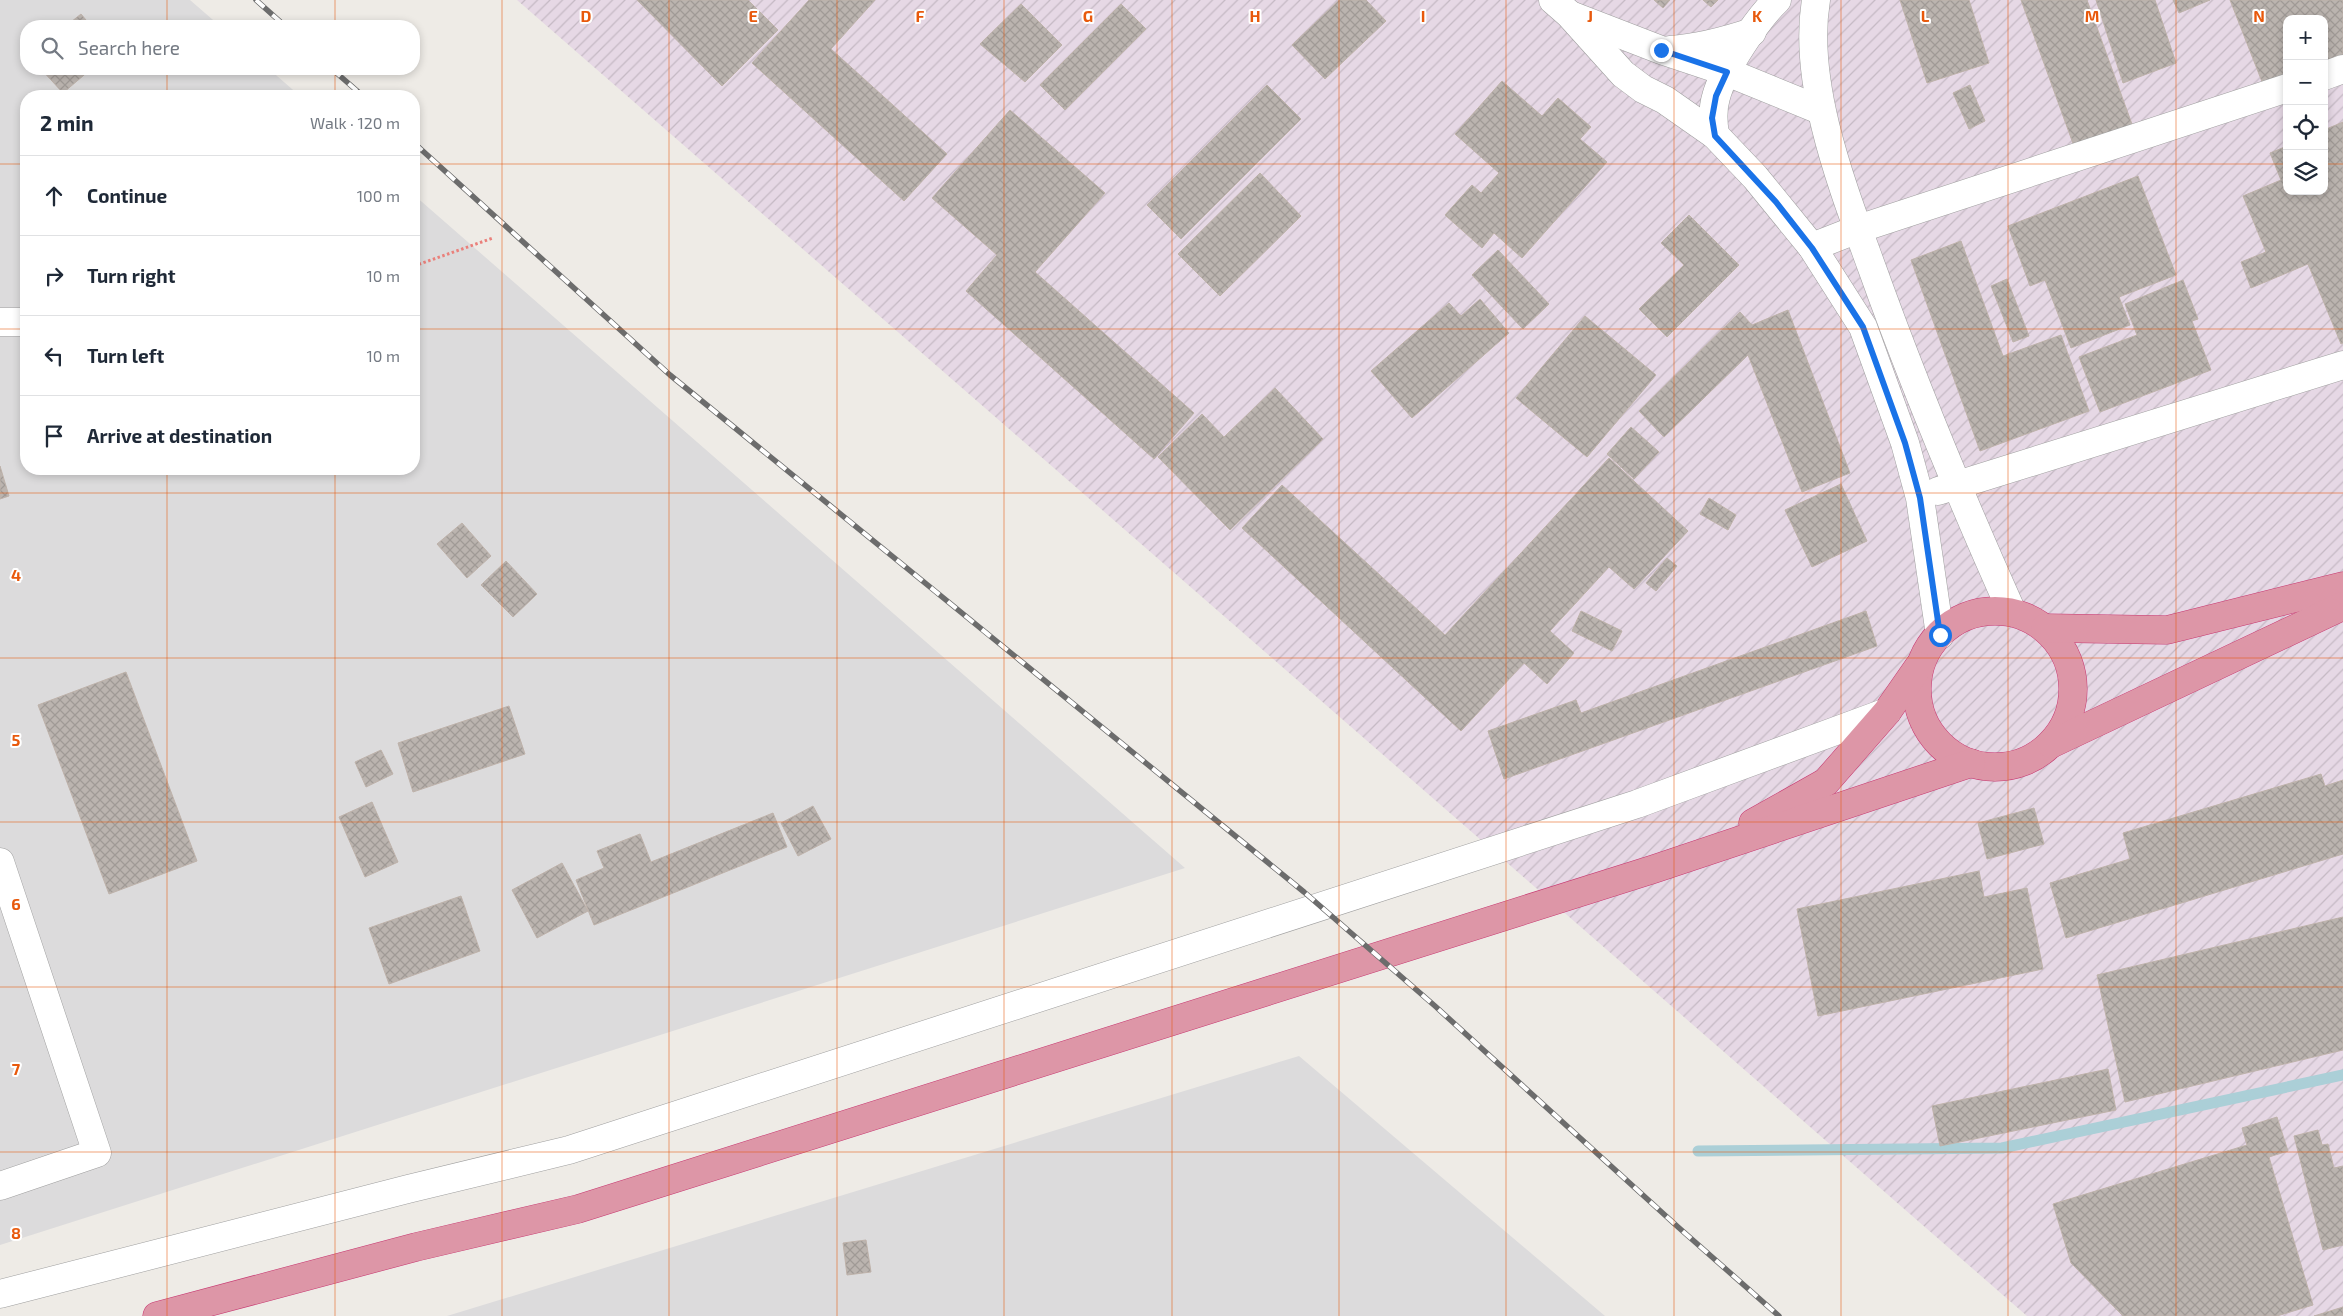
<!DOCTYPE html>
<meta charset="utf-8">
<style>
body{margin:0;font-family:"Exo 2",sans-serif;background:#f2f2f3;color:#1f2937}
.controls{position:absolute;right:15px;top:15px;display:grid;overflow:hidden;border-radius:10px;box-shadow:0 2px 8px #0003}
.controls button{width:45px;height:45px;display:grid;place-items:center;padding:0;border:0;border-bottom:1px solid #e0e1e3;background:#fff;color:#1f2937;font:25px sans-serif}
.stop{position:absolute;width:15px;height:15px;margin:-11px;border:4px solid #1a73e8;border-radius:50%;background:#fff}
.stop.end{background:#1a73e8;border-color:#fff;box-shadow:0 1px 5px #0008}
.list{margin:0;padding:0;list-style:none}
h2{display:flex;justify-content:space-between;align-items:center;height:65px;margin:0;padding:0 20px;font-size:21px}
h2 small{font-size:16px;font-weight:400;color:#747a83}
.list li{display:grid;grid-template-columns:32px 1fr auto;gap:15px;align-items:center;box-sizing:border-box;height:80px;padding:0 20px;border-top:1px solid #e0e1e3}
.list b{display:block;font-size:19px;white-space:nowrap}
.list em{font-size:16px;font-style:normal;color:#747a83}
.icon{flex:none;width:28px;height:28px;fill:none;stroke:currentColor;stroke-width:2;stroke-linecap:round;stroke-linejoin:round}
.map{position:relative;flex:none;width:2343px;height:1316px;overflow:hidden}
.search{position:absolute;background:#fff;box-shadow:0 2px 8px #0003;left:20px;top:20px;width:400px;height:55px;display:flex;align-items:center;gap:12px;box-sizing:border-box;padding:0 18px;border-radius:20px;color:#747a83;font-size:19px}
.panel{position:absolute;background:#fff;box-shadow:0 2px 8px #0003;left:20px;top:90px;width:400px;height:385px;border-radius:20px}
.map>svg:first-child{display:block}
</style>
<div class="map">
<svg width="2343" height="1316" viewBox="0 0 2343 1316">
<defs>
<pattern id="industrial-furrows" width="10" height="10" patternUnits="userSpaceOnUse" patternTransform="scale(1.25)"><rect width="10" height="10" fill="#e6d8e5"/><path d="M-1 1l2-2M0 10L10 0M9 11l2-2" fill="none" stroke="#c5b9c4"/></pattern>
<pattern id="building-cross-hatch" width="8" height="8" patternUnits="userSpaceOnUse" patternTransform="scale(1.25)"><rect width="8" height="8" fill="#bbb4af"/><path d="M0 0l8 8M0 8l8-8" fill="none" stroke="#a09a96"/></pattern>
</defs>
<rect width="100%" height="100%" fill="#eeebe6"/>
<g fill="#dcdbdc">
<path d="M0 0H190L220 26H26V69H269L300 96H26V469H414V195L1185 868 0 1245Z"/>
<path d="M1299 1056 1605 1316H447Z"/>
</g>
<path fill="url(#industrial-furrows)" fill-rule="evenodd" d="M517 0H2343V1316H2027ZM2287 19H2324V191H2287Z"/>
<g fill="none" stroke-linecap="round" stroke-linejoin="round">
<path stroke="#abcfd7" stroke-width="11" d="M1698 1151 2002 1148 2343 1075"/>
</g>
<g fill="url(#building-cross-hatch)" stroke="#beb2aa">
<path d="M637 0H748L778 30 722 86Z"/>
<path d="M809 0H875L831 49 947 154 904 201 752 63Z"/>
<path d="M1339 0H1366L1386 21 1325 79 1292 45Z"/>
<path d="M1654 0H1670L1663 8Z"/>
<path d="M1703 0H1718L1711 7Z"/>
<path d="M1900 0H1969L1989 63 1927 83Z"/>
<path d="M2021 0H2087L2133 127 2075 149Z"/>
<path d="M2096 0H2155L2176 63 2123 83Z"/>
<path d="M2173 0H2210L2179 13Z"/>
<path d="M2230 0H2343V62L2324 69V19H2287V84L2266 92Z"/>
<path d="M1021 4 1062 45 1025 82 980 44Z"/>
<path d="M1121 4 1146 29 1065 110 1040 85Z"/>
<path d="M81 14 91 26H66Z"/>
<path d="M41 69H91L63 93Z"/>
<path d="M1502 81 1542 116 1558 98 1591 127 1580 139 1607 162 1522 258 1494 233 1482 248 1445 215 1472 185 1481 193 1499 173 1455 134Z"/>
<path d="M1267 85 1301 119 1181 239 1147 205Z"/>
<path d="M1970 85 1985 121 1969 129 1953 93Z"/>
<path d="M1010 110 1105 193 1035 272 1194 413 1154 459 966 291 997 255 932 198Z"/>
<path d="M2343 122V343L2341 344 2308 264 2251 288 2241 262 2266 252 2243 196 2281 180 2270 153 2287 146V191H2324V130Z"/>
<path d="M1260 173 1301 216 1220 296 1178 254Z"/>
<path d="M2138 176 2176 275 2119 297 2130 325 2071 348 2045 280 2030 286 2008 226Z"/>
<path d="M1689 215 1739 265 1667 337 1639 309 1684 265 1661 243Z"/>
<path d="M1961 241 2003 356 2061 335 2089 411 1980 451 1911 260Z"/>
<path d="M1498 250 1549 304 1523 329 1472 275Z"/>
<path d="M2007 279 2029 336 2013 342 1991 286Z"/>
<path d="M2183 280 2198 319 2192 321 2211 370 2100 412 2079 357 2137 335 2125 304Z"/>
<path d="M1480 299 1509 333 1412 418 1371 371 1449 303 1461 316Z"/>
<path d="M1788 310 1850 473 1802 492 1748 355 1664 437 1639 411 1740 312 1752 325Z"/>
<path d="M1585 316 1656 375 1587 457 1516 398Z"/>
<path d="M1275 388 1323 439 1230 530 1158 457 1202 414 1224 437Z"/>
<path d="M1631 427 1659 452 1634 479 1607 454Z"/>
<path d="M1609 458 1688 531 1634 589 1609 567 1550 631 1574 653 1547 684 1524 663 1461 731 1242 528 1282 485 1445 635Z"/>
<path d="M0 466 9 496 0 499Z"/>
<path d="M1841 484 1867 541 1812 567 1785 510Z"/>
<path d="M1709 498 1736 515 1728 530 1700 514Z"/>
<path d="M462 523 491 556 467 578 437 544Z"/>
<path d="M1667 558 1677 566 1656 591 1646 583Z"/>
<path d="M506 561 537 594 513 617 481 585Z"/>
<path d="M1581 611 1622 631 1612 651 1572 631Z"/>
<path d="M1866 611 1877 646 1504 779 1488 731 1576 700 1581 713Z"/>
<path d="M126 672 197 861 109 894 38 705Z"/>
<path d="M509 706 525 754 413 792 398 743Z"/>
<path d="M381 750 393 774 366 787 355 762Z"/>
<path d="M2321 774 2325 786 2343 780V854L2066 938 2050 883 2130 859 2123 833Z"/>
<path d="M372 802 398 862 365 877 339 817Z"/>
<path d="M813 806 831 839 798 856 781 823Z"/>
<path d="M2034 808 2044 844 1987 859 1978 823Z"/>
<path d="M773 813 787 847 594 925 576 880 604 868 597 851 640 834 651 862Z"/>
<path d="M562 863 588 911 537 938 512 890Z"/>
<path d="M1979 871 1984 897 2027 888 2043 969 1818 1016 1797 909Z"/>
<path d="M461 896 480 951 389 984 369 928Z"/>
<path d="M2343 917V1050L2125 1102 2097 975Z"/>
<path d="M2108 1069 2116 1110 1940 1146 1932 1106Z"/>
<path d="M2277 1117 2288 1151 2269 1157 2313 1305 2277 1316H2123L2071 1263 2053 1204 2247 1145 2242 1128Z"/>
<path d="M2318 1130 2322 1145 2328 1144 2334 1168 2343 1166V1245L2323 1250 2294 1136Z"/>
<path d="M866 1240 871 1272 847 1275 843 1243Z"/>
<path d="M2343 1307V1316H2314Z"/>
</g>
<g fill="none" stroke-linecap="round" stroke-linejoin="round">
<g stroke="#9f9f9f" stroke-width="29">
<g id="minor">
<path d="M1553 0 1569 14 1623 74 1643 89 1665 100 1715 135 1755 177 1812 247 1863 327 1905 443 1920 498 1940 635"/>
<path d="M1816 0C1802 85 1843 188 1872 268 1914 385 1961 498 2012 612"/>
<path d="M1573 16 1661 50 1727 72 1820 110"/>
<path d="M1670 50C1699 48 1725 41 1752 32"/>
<path d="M2324 76 2343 69"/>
<path d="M1715 135C1713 122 1712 110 1716 97 1723 70 1757 19 1777 0"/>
<path d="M1812 247 1858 229 2287 88"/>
<path d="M0 322H26"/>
<path d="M1938 491 2343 365"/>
<path d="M0 862 97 1153 0 1186"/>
<path d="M0 1294 408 1189 569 1150 1637 804 1887 712"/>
</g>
</g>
<g stroke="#c73871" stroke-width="29">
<g id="highway">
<circle cx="1995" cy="689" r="78"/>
<path d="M2045 628 2167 630 2343 586"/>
<path d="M2051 744 2343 606"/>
<path d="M1753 823 1826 782 1887 712 1919 666"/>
<path d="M157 1316 416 1247 578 1209 1654 869 1971 763"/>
</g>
</g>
<path stroke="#ea807b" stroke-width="3" stroke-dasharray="2.5 2.5" stroke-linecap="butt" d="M414 266 493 238"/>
<use href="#minor" stroke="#fff" stroke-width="28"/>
<use href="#highway" stroke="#dd96a7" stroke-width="28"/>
<g stroke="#6c6c6c" stroke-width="5.5">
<g id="rail">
<path d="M256 0 285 26"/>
<path d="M332 69 363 96"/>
<path d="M414 143 670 375 1304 892 1435 1006 1678 1227 1779 1316"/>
</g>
</g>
<use href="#rail" stroke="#fff" stroke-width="4" stroke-dasharray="11" stroke-linecap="butt"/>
</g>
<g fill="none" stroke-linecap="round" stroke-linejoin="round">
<path stroke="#1a73e8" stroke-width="6" d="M1661 50 1727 72 1716 96 1712 118 1715 136 1776 202 1812 248 1863 327 1905 443 1920 498 1940 635"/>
</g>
<path fill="none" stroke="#e8590c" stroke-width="1" stroke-opacity="0.55" d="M167 0V26M335 0V26M502 0V1316M669 0V1316M837 0V1316M1004 0V1316M1172 0V1316M1339 0V1316M1506 0V1316M1674 0V1316M1841 0V1316M2008 0V1316M2176 0V1316M167 69V96M335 69V96M0 164H26M414 164H2287M2324 164H2343M0 329H26M414 329H2343M167 469V1316M335 469V1316M0 493H2343M0 658H2343M0 822H2343M0 987H2343M0 1152H2343"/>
<g font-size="16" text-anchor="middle" font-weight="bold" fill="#e8590c" stroke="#fff" stroke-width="4" stroke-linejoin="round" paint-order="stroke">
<text x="586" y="22">D</text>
<text x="753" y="22">E</text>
<text x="920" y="22">F</text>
<text x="1088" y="22">G</text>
<text x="1255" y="22">H</text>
<text x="1423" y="22">I</text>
<text x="1590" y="22">J</text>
<text x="1757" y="22">K</text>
<text x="1925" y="22">L</text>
<text x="2092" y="22">M</text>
<text x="2259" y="22">N</text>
<text x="16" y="581">4</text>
<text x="16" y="746">5</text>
<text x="16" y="910">6</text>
<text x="16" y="1075">7</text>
<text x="16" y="1239">8</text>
</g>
</svg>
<div class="controls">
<button>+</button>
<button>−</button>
<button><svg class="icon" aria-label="locate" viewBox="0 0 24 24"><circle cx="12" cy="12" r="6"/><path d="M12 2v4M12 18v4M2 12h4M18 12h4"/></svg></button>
<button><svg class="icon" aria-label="layers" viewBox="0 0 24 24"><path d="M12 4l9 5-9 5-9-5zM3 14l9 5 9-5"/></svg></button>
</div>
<div class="stop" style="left:1940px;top:635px"></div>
<div class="stop end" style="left:1661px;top:50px"></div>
<div class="search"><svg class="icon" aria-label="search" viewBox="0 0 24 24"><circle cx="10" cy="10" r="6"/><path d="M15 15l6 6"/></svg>Search here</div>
<section class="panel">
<h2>2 min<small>Walk · 120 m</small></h2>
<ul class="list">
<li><svg class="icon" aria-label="ahead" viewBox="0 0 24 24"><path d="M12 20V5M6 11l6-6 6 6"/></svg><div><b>Continue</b></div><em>100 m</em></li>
<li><svg class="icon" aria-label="right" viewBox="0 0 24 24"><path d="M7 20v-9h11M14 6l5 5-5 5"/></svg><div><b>Turn right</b></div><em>10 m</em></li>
<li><svg class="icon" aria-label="left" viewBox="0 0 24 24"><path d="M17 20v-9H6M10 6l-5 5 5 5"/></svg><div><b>Turn left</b></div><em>10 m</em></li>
<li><svg class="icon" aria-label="arrive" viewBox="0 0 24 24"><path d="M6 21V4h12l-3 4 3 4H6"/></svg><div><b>Arrive at destination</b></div></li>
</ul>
</section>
</div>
